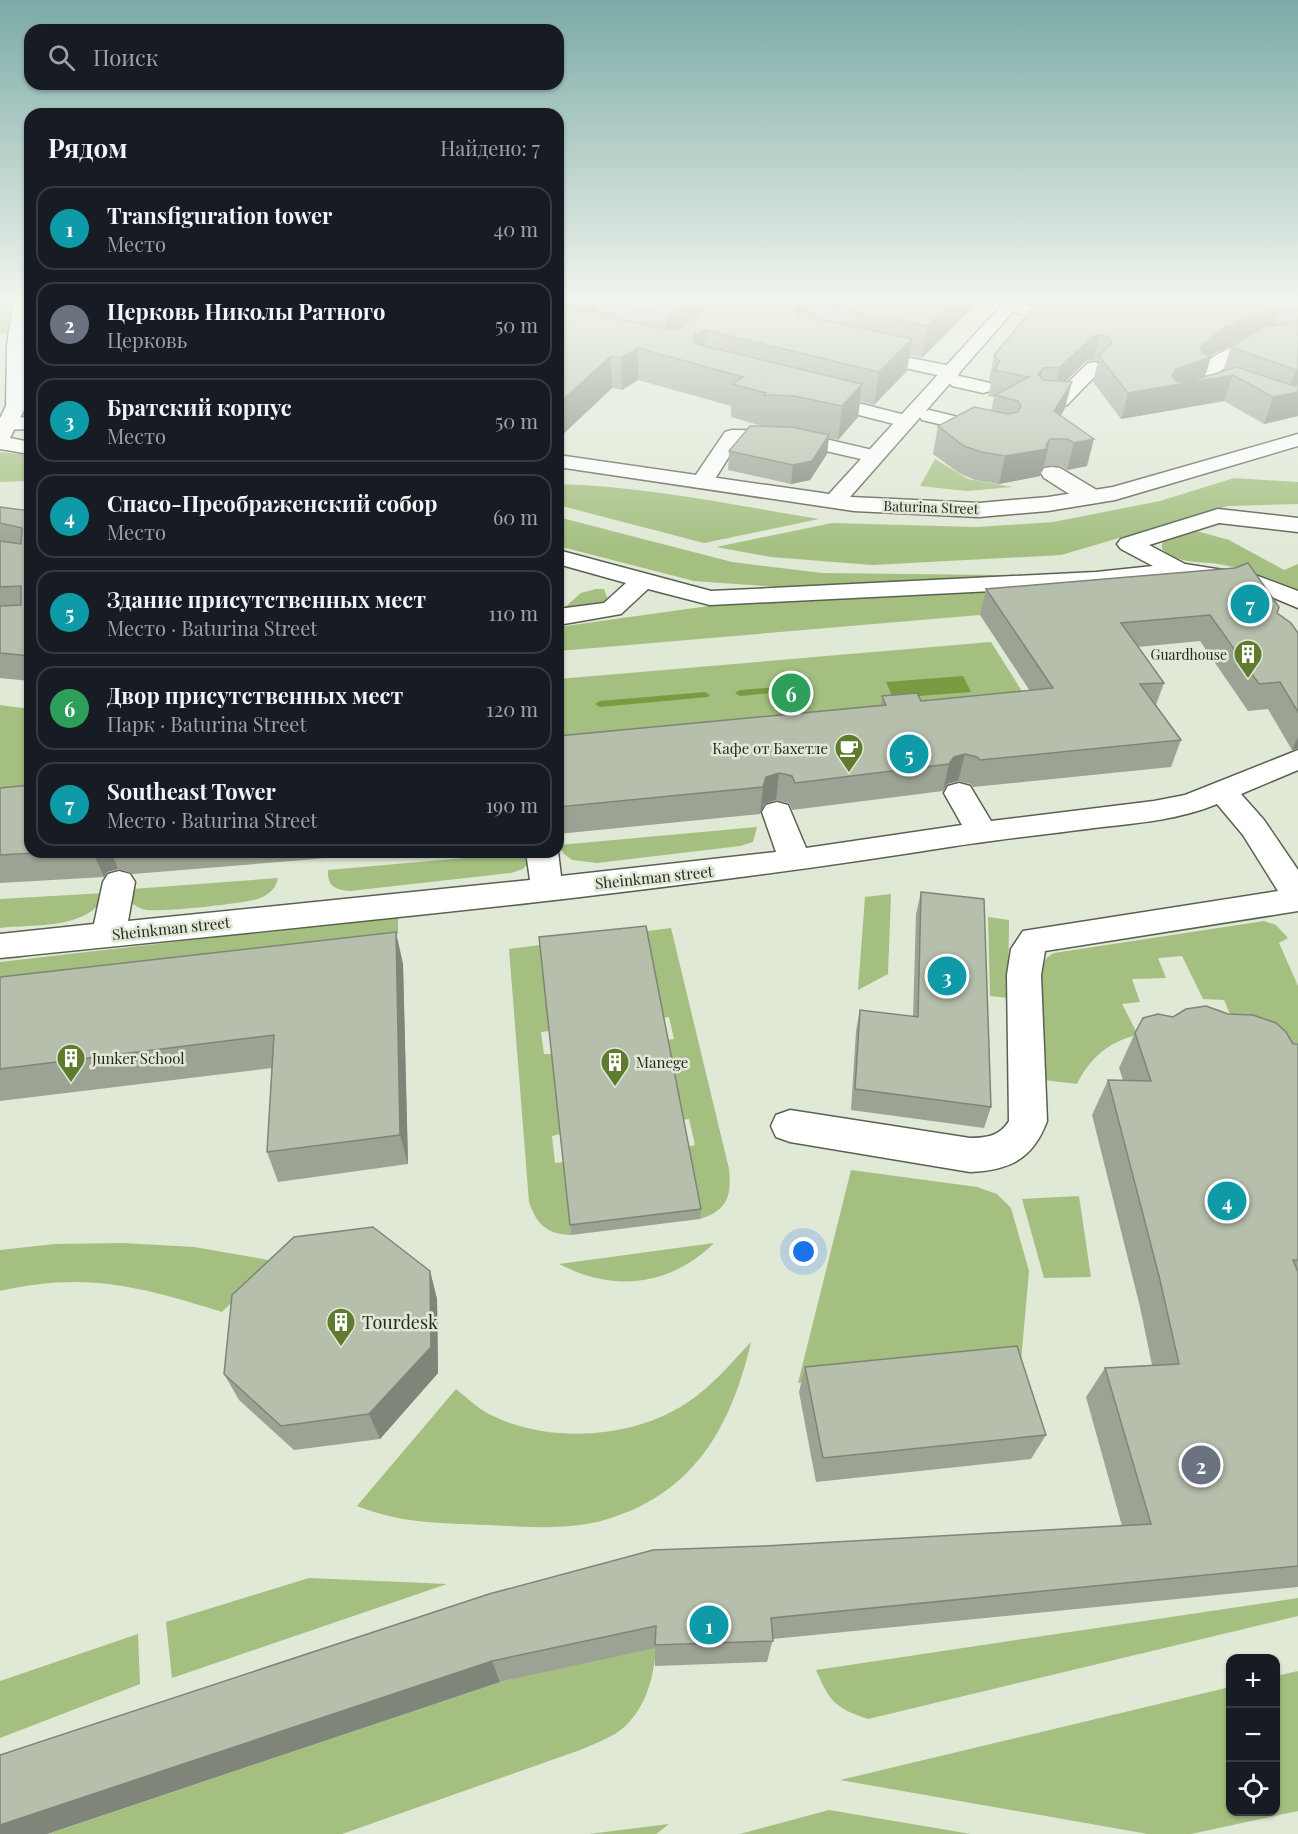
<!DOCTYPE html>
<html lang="ru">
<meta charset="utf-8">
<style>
body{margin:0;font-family:"Playfair Display",serif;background:#242831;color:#f1f3f6}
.controls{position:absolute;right:18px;bottom:18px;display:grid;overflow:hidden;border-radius:12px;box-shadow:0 2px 4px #0004}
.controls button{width:54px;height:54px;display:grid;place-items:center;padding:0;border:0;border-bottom:2px solid #363941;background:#171b24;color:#f1f3f6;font:30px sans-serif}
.you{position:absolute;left:804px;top:1252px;width:21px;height:21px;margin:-15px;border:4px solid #fff;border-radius:50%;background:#1a73e8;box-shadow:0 0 0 9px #1a73e833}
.badge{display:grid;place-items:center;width:39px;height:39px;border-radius:50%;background:#7c3aed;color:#fff;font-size:20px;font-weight:700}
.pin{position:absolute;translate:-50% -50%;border:3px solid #fff;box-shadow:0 2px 6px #0006}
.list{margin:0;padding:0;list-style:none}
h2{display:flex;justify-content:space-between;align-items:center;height:78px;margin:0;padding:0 24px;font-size:26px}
h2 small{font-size:20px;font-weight:400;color:#9ea1a6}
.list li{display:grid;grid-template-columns:39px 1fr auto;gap:18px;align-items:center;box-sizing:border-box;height:84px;margin:0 12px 12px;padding:0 12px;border:2px solid #363941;border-radius:18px}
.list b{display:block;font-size:22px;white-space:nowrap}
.list p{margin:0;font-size:20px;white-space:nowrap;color:#9ea1a6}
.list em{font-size:20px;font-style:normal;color:#9ea1a6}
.icon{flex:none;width:33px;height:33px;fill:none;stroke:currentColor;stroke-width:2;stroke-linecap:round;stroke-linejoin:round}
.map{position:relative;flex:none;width:1298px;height:1834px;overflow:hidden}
.search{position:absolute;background:#171b24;box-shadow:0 2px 4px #0004;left:24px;top:24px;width:540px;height:66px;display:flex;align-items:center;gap:15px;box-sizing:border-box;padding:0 21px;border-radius:18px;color:#9ea1a6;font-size:22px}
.panel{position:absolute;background:#171b24;box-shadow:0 2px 4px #0004;left:24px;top:108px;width:540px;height:750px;border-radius:18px}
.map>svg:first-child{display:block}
</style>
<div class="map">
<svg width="1298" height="1834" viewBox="0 0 1298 1834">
<rect width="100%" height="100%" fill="#e0e8d6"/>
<g fill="#a4bf80">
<path d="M0 297H10L8 334H0Z"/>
<path d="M0 452 30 455V481L0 482Z"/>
<path d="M935 459 968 479 1013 487 967 491 920 486Z"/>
<path d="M1234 478 1298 482V504L1228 506 1061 555 872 565 771 557 716 547 832 523 977 527 1053 522 1160 501Z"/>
<path d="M558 484C645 486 733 505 819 519L704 543 558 505Z"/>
<path d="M558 517 732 562 822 573 1071 576 821 590 694 581 558 546Z"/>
<path d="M1193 530 1229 540 1284 570 1298 564V594C1275 583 1249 570 1224 565 1200 560 1181 566 1162 549V544L1166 539Z"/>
<path d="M1100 584 1225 594 558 651V627L716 605Z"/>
<path d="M596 589H604L608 600C595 610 579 608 564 608L581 593Z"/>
<path d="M991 642 1032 707 558 753V679Z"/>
<path d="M0 705 30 709V804L0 807Z"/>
<path d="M757 827 753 842 740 846 597 863 572 860 564 854 559 845Z"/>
<path d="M532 852 531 860 523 869 511 873 350 891C335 890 327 886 328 870Z"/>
<path d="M278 878C276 888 270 894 260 898 247 904 162 912 147 910 140 909 136 906 130 902L132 889Z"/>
<path d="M105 893C92 930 33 924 0 928V899Z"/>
<path d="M891 894 888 974 858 990 865 897Z"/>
<path d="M398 916V934L0 981V962Z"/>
<path d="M988 917 1009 920 1008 998 990 996Z"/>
<path d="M1264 921 1276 925 1288 938 1279 943 1298 986V1043H1267L1232 1019 1224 1000 1203 999 1182 956 1158 958 1166 978 1132 979 1140 1002 1122 1004 1138 1035C1109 1041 1090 1058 1077 1084L1044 1080 1040 977C1041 965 1043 959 1054 953Z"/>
<path d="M671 928 729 1169C732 1196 727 1211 700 1219L687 1147 695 1145 689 1119 681 1120 666 1040 674 1039 669 1017 541 1032 544 1054H552L560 1134 552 1136 555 1163 564 1162 571 1235C547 1234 537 1225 529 1202L509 949Z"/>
<path d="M851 1170 977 1187 997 1194 1011 1208 1029 1271 1021 1361 798 1383Z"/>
<path d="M1079 1196 1091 1277 1044 1278 1022 1199Z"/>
<path d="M123 1243 194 1247 274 1261 222 1312C142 1287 85 1271 0 1291V1250L55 1244Z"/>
<path d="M714 1243C669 1287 613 1292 559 1264Z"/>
<path d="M751 1342C731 1428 693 1496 601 1521 566 1530 524 1527 488 1525 439 1523 404 1524 357 1506L456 1389C466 1397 477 1408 489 1414 551 1446 644 1439 699 1394 718 1379 734 1360 751 1342Z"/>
<path d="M309 1578 447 1584 172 1678 166 1622Z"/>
<path d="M1298 1598V1616L868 1719C835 1708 830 1702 816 1670Z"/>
<path d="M138 1634 140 1684 0 1738V1681Z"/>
<path d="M656 1647C654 1680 644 1715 615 1734 604 1740 592 1745 580 1750L342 1834H48L500 1682Z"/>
<path d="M1298 1671V1811L1191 1834H1148L840 1780 1230 1687V1812H1276V1676Z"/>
<path d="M829 1810 971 1834H740Z"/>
<path d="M669 1824 656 1834H589Z"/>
</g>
<path fill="#799c43" d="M963 676 971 692 893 698 886 682Z"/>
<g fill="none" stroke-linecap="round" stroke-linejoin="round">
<g fill="#799c43" fill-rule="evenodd">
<path d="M800 685 803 686V690L740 696 735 693 740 690Z"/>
<path d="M705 692 710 695 708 697 600 707 595 704 600 701Z"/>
</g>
<g stroke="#5a6152" stroke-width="3">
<g id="minor">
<path d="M14 297H30V301L24 368 26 406 10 438 30 442V454L0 449V418L6 406 7 346Z"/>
<path d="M1023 304 1062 312 1065 316 1062 320 1056 321 1017 313 1014 309 1017 305Z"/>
<path d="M1298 336V347L1257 349 1217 373 1286 398 1298 394V406L1285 410 1278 408 1196 378 1194 374C1205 358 1241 340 1260 338 1273 336 1285 339 1298 336Z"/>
<path d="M865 349 951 366 958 368 960 372 958 376 951 378 859 358 856 354 859 350Z"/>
<path d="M1094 362 1101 364 1103 368 1067 405 1060 407 1037 404 1034 400 1037 396 1055 395 1087 364Z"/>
<path d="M959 376 990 383 993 387 990 391 983 393 952 386 949 382 952 378Z"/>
<path d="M815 392 913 417 916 421 913 425 906 427 808 402 805 398 808 394Z"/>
<path d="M929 410 996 426 999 430 996 434 989 436 922 420 919 416 922 412Z"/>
<path d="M732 430 791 431 881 452 884 456 881 460 874 462 791 443 738 442 710 487 702 488 694 487 691 482 725 432Z"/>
<path d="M1052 467 1060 468 1100 492 1103 497 1100 502C1081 506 1060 487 1044 478L1041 473 1044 468Z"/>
<path d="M1218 509 1298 518V532L1219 523 1149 545 1185 564 1255 575 1298 591V608L1250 588 1179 577 1096 586 710 605 648 589 621 614 558 625V609L604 603 626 583 558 564V550L711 591 1096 572 1153 566 1121 549 1117 544 1121 539Z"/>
<path d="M1298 750V770L1241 794 1264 820 1298 870V911L1045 951 1041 975 1047 1121C1033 1159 1010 1170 970 1172L790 1142 776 1137 771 1126 776 1115 790 1110 970 1138C986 1138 1000 1136 1009 1121L1007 975 1011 949 1023 931 1278 891 1243 835 1217 804C1181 819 1141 823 1102 827 1051 834 1000 839 949 847 635 897 317 925 0 958V934L94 924 103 882 108 874 119 871 130 874 135 882 128 921 530 880 526 852H558L561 876 776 852 762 812 766 805 777 802 788 805 806 848 962 825 944 793 948 786 959 783 970 786 991 821 1154 801 1185 795Z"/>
</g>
</g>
<g stroke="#5a6152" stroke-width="3">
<g id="major">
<path d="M1009 297H1026L850 497 979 503 1048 497 1113 487 1298 434V446L1115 500 1048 511 979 517 854 511 558 467V455L829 494Z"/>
<path d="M30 417V429L0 430V418Z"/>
</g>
</g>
<use href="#minor" fill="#fff" fill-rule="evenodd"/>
<use href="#major" fill="#fff" fill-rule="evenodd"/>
</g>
<g fill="#9da394" fill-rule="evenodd">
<path d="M558 297H983L922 358 909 355 907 371 874 405 860 401 858 417 838 440 829 438 827 454 810 480 791 484 728 470 729 451 762 426 731 417V406L638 380 622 390 612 388 558 439ZM597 311V315L592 314Z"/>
<path d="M1064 297H1298V416L1264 424 1224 401 1121 419 1093 382 1098 361 1093 360 1085 362 1066 381 1065 408 1061 415 1087 466 1067 470 1060 466H1044L1042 468 1040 476 999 484 975 480 959 473 933 454 938 426 991 411 994 397 988 396 991 383 989 380 994 355ZM1242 340 1231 347 1223 371 1205 376 1211 357H1210L1213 354Z"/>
<path d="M0 507 30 511V681L0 678Z"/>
<path d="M986 589 1277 613 1298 633V748L1292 750 1268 709 1248 711 1200 641 1138 647 1164 683 1156 705 1181 740 1171 767 973 787 971 784 958 781 947 784 943 791 792 810 789 803 776 800 764 804 760 814 558 834V736L881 705 882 696 921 701 1030 691 980 615Z"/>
<path d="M0 788 30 852H382L304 860 133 874 118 869 107 872 104 877 0 883Z"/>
<path d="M921 892 991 1107 984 1128 851 1110 856 1031 860 1010 913 1017 916 914Z"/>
<path d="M539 937 701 1209 700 1219 571 1235Z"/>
<path d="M403 964 408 1164 278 1182 267 1152 272 1068 0 1101V977Z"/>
<path d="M1135 1033 1298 1044V1587L773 1639 767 1662 655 1666V1648L500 1682 47 1834H0L765 1546 1122 1526 1086 1397 1105 1368 1152 1365 1140 1307 1092 1115 1108 1080H1123L1119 1068Z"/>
<path d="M430 1271 437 1299 438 1373 380 1439 294 1450 239 1400 224 1374Z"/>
<path d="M805 1367 1046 1435 1031 1459 816 1482 799 1392Z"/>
</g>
<g fill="#7f8578">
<path d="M569 297H618L597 300V311L570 328 564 303Z"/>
<path d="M692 297H717V309L666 346 667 315Z"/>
<path d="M833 297H858L843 310 832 307Z"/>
<path d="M958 297H983L922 358 927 326Z"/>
<path d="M806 302 803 333 794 309 798 304Z"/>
<path d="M1278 310 1270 335 1242 340 1213 354 1209 358 1211 357 1204 380 1233 375 1224 401 1121 419 1128 393 1172 376 1176 369 1222 329 1251 315Z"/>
<path d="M705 330 704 362 693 339 695 334Z"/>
<path d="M1100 335 1093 360 1085 362 1054 393 1060 367 1092 337Z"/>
<path d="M912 339 907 371 874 405 879 372Z"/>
<path d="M638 348V380L622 390 621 358Z"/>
<path d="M611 356 612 388 558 439V404Z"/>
<path d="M1043 368 1037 394 1038 374Z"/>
<path d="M1298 369V416L1264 424 1273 397 1286 395 1296 370Z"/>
<path d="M1072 382 1065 408 1048 437 1054 411Z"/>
<path d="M862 384 858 417 838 440 842 406Z"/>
<path d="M829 435 827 454 810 480 791 484 793 465Z"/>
<path d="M1050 439 1044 466 1042 468 1040 476 999 484 1005 456 1046 445Z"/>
<path d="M1094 439 1087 466 1067 470 1074 443Z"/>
<path d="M1298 737V748L1292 750Z"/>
<path d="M965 754 958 781 947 784 943 791 949 764 954 757Z"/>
<path d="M779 773 776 800 764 804 760 814 763 787 766 777Z"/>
<path d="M93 852H111L118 869 107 872 104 877Z"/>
<path d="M396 932 403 964 408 1164 400 1135Z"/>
<path d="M430 1271 437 1299 438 1373 380 1439 369 1414Z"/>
<path d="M492 1661 500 1682 47 1834H0V1825Z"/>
</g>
<g fill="#b6beac" stroke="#7f8578" stroke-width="1.5">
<path d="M558 297H569L564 303 569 309 670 330 678 329 722 297H791L838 307 845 306 854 297H958L927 326 806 302 798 304 794 309 799 315 912 339 879 372 705 330 695 334 693 339 696 344 862 384 842 406 794 396 764 395 766 393 732 384 743 377 638 348 621 358 611 356 558 404Z"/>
<path d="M601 297H692L667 315 597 300Z"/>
<path d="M1043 297H1052L1061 299 1069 297H1298V310H1278L1251 315 1222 329 1200 347 1202 353 1211 357 1176 369 1172 376 1176 381 1185 383 1237 367 1294 386 1298 385V392L1273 397 1233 375 1128 393 1099 356 1112 343 1108 337 1100 335 1092 337 1060 367 1043 368 1038 374 1043 380 1072 382 1054 411 1094 439 1074 443 1067 439H1050L1046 445 1047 449 1005 456 981 452 964 446 938 426 974 407 1008 414 1018 412 1021 406 1018 401 995 395 1029 377 994 370 1000 361 994 355Z"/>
<path d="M1298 324V369L1296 370 1231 347 1266 326Z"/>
<path d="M750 426 792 427 829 435 812 461 793 465 729 451Z"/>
<path d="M0 507 30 511V656L0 653V606L21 605V586L0 587V541L21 544 22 528 0 523Z"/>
<path d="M1248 563 1279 607 1277 613 1291 623 1298 633V712L1280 682 1259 684 1210 615 1121 623 1164 683 1140 684 1181 740 980 760 977 757 965 754 954 757 949 764 795 783 792 776 779 773 766 777 763 787 558 807V736L886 705 882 696 917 693 921 701 1053 688 986 589 1235 568Z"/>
<path d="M30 785V852H51L0 855V788Z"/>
<path d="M921 892 984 899 991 1107 855 1089 860 1010 918 1017Z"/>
<path d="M646 926 701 1209 570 1225 539 937Z"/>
<path d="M396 932 400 1135 267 1152 274 1035 0 1069V977Z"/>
<path d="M1206 1006 1228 1014 1253 1015 1276 1023 1286 1032 1293 1044H1298V1260H1293L1298 1272V1566L771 1618 773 1641 655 1645 656 1626 492 1661 0 1825V1755L489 1594 653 1550 765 1546 1151 1524 1105 1368 1179 1364 1159 1276 1108 1080 1151 1081 1135 1033 1143 1018 1158 1014 1173 1017 1186 1009Z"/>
<path d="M373 1227 430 1271 431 1347 369 1414 281 1426 224 1374 232 1295 294 1237Z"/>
<path d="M1017 1346 1046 1435 823 1458 805 1367Z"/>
</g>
<linearGradient id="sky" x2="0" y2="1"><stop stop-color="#7baaa6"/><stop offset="0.54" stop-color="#f1f5ed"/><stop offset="1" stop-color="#f1f5ed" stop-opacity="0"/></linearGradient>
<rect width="1298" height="554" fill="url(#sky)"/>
<defs>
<g id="building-pin" transform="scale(1.5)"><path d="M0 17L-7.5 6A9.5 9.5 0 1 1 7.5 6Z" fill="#5e7b2f" stroke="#e0e8d6"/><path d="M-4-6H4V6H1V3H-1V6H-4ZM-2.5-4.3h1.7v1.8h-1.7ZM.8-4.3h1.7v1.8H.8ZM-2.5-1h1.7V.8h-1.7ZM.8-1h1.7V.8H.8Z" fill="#fff"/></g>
<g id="cafe-pin" transform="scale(1.5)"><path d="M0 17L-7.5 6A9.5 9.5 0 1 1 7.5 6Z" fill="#5e7b2f" stroke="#e0e8d6"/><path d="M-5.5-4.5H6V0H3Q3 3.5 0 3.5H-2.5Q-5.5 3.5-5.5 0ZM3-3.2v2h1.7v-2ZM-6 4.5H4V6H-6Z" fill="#fff"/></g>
</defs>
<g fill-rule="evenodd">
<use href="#building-pin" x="1248" y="654"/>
<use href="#cafe-pin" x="849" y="748"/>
<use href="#building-pin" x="71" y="1058"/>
<use href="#building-pin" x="615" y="1062"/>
<use href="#building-pin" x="341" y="1322"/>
</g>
<g text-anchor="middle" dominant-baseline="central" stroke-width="5" stroke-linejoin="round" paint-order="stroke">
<g font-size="14" fill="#242821" stroke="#e0e8d6">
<text transform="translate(931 507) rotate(2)">Baturina Street</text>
</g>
<g font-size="14" fill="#242821" stroke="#e0e8d6" text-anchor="end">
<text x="1227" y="654">Guardhouse</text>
</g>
<g font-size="15" fill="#242821" stroke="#e0e8d6" text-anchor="start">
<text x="828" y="748" text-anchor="end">Кафе от Бахетле</text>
<text x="92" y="1058">Junker School</text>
<text x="636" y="1062">Manege</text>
</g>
<g font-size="15" fill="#242821" stroke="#e0e8d6">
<text transform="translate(654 877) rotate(-6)">Sheinkman street</text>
<text transform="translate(171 928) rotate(-6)">Sheinkman street</text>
</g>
<g font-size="18" fill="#242821" stroke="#e0e8d6" text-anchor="start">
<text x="362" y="1322">Tourdesk</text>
</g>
</g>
</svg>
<div class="controls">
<button>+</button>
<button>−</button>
<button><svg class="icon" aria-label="locate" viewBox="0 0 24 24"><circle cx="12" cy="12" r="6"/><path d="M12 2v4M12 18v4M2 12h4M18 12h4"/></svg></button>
</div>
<div class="you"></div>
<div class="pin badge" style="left:709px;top:1625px;background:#0f9aa8">1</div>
<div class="pin badge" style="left:1201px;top:1465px;background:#6b7280">2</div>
<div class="pin badge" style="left:947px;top:976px;background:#0f9aa8">3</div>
<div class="pin badge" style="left:1227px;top:1201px;background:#0f9aa8">4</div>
<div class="pin badge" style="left:909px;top:754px;background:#0f9aa8">5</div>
<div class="pin badge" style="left:791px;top:693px;background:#2e9e5b">6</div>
<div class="pin badge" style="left:1250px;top:604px;background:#0f9aa8">7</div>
<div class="search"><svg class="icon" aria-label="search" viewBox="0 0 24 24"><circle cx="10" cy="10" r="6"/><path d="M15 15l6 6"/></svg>Поиск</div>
<section class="panel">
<h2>Рядом<small>Найдено: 7</small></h2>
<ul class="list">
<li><span class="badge" style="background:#0f9aa8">1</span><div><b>Transfiguration tower</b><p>Место</p></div><em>40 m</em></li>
<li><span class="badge" style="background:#6b7280">2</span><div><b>Церковь Николы Ратного</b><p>Церковь</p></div><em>50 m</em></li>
<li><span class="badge" style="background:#0f9aa8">3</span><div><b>Братский корпус</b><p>Место</p></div><em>50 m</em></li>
<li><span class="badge" style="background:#0f9aa8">4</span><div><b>Спасо-Преображенский собор</b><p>Место</p></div><em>60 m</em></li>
<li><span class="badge" style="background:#0f9aa8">5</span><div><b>Здание присутственных мест</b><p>Место · Baturina Street</p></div><em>110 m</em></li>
<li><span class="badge" style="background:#2e9e5b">6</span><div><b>Двор присутственных мест</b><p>Парк · Baturina Street</p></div><em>120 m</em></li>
<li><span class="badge" style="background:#0f9aa8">7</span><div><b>Southeast Tower</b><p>Место · Baturina Street</p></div><em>190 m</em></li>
</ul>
</section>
</div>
